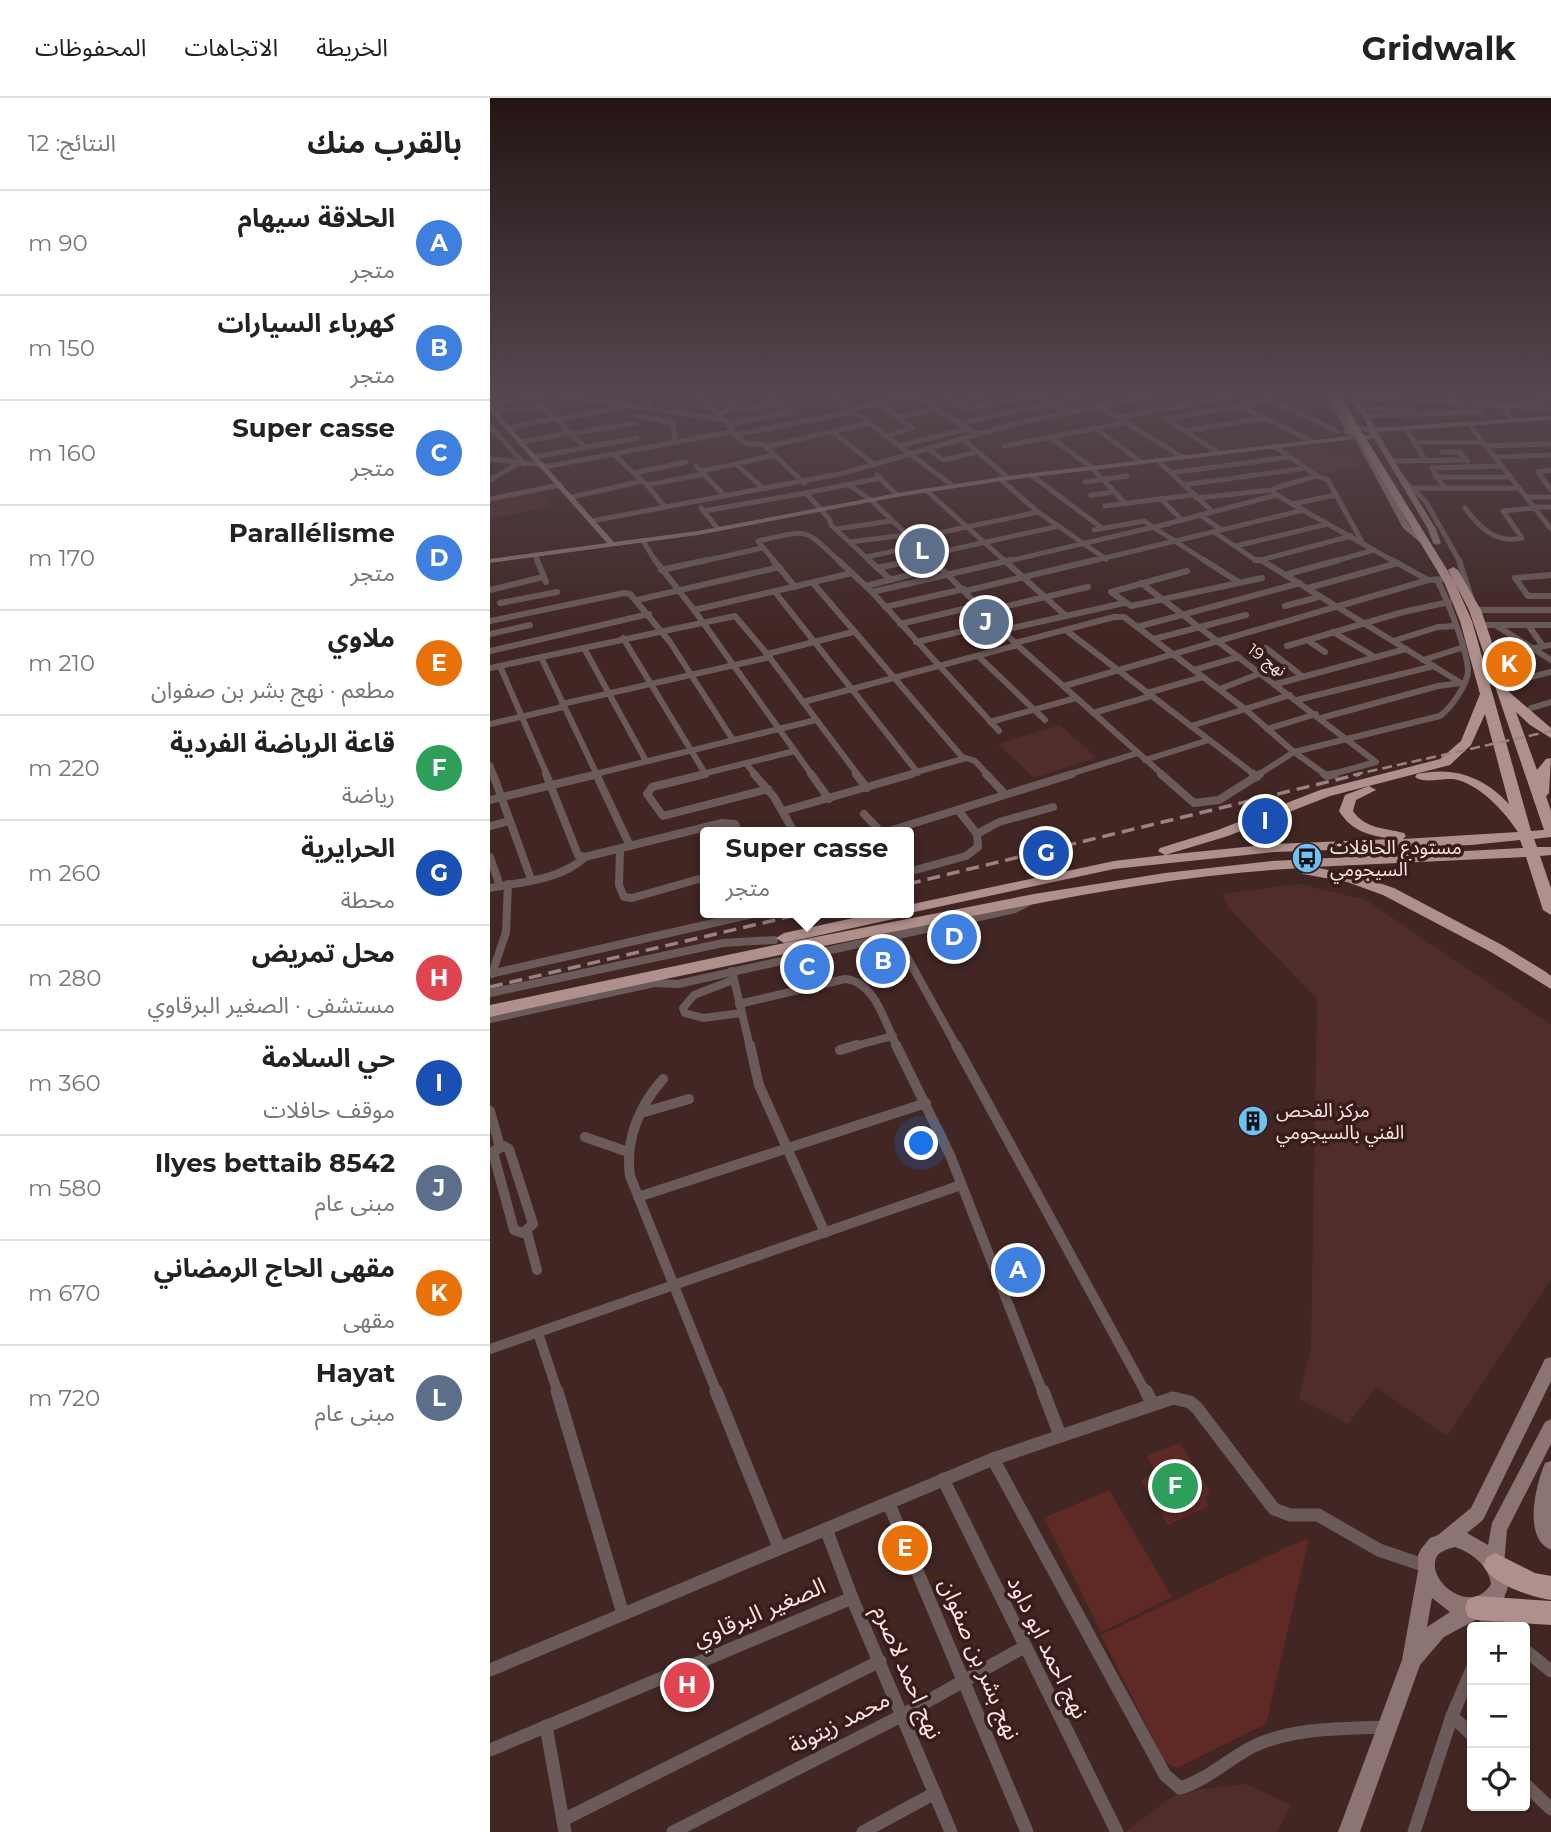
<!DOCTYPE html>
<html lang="ar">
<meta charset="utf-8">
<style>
body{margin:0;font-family:Montserrat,"Noto Sans Arabic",sans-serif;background:#f2f2f2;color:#222;direction:rtl}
.controls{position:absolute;right:21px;bottom:21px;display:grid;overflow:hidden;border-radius:7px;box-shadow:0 2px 5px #0004}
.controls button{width:63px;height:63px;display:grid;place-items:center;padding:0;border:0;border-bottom:2px solid #e0e0e0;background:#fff;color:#222;font:35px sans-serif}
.you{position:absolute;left:432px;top:1046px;width:24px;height:24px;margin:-18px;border:5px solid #fff;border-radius:50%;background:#1a73e8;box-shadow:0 0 0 10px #1a73e833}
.badge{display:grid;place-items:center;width:46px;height:46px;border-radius:50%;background:#446a80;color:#fff;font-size:23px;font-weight:700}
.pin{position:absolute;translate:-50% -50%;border:4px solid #fff;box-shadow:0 2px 7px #0006}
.popup{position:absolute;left:210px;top:729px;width:214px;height:91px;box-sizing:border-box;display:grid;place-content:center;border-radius:7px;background:#fff;filter:drop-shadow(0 2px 5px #0005);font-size:23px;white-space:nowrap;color:#767676}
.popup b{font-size:26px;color:#222}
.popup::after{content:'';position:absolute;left:50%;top:100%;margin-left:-14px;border:14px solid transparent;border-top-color:#fff}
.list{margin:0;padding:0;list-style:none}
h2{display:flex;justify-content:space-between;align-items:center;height:91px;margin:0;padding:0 28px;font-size:30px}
h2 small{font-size:23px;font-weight:400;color:#767676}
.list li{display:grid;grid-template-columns:46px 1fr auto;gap:21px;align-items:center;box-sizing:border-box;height:105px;padding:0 28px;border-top:2px solid #e0e0e0}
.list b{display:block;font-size:26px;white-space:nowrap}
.list p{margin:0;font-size:23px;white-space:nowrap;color:#767676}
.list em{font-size:23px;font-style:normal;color:#767676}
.icon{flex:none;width:38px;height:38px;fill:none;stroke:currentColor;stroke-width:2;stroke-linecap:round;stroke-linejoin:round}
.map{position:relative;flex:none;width:1061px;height:1734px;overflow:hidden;direction:ltr}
header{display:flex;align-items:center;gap:42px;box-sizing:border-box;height:98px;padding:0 35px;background:#fff;border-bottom:2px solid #e0e0e0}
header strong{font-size:33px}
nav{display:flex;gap:38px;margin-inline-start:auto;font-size:24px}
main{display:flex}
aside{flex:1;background:#fff}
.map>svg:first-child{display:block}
</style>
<header>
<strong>Gridwalk</strong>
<nav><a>الخريطة</a><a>الاتجاهات</a><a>المحفوظات</a></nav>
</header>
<main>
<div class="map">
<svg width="1061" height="1734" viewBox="0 0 1061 1734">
<rect width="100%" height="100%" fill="#412623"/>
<g fill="#502d2a">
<path d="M828 347 847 360 857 358 869 369 830 376 792 353Z"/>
<path d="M48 393 61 408 0 421V403Z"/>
<path d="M570 627 607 660 544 680 508 646Z"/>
<path d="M809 786 876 802 1061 927V1181L957 1338 886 1289 858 1326 809 1301 821 1248 827 901 737 808 732 796Z"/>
<path d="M756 1686 801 1707 787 1734H635L688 1694Z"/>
</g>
<g fill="#5f2a26">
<path d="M690 1345 720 1393 715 1400 718 1408 678 1427 651 1383 665 1373 657 1358Z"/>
<path d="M619 1392 682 1499 611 1534 554 1420Z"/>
<path d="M819 1441 776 1626 687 1670 675 1664 611 1537 806 1445Z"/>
</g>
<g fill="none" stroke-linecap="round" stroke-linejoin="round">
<g stroke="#6a5b5a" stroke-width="5">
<path d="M231 295 249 311"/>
<path d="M277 295 302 317"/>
<path d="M339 295 463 388"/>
<path d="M450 295 475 311 550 298 578 314"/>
<path d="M765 295 847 333"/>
<path d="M951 295 966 303"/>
<path d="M209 298 236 322 244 337 255 345 274 347 314 385"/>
<path d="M862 300 1061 310"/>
<path d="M464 304 516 295"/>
<path d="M389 306V303L425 298 487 336"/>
<path d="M0 307 64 297 236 322"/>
<path d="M607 307 692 359"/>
<path d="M751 308 821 343"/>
<path d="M1013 308 1022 323"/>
<path d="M1043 308 1037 304 1061 299"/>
<path d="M158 310 159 295"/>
<path d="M869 310 923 312"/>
<path d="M359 311 389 306 423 330 396 338"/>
<path d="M5 314 53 308 96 350"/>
<path d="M228 315 287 305"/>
<path d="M146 317 183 325 185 345"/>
<path d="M876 318 992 314"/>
<path d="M407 319 446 312"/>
<path d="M627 320 760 295"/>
<path d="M67 322 134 309"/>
<path d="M238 326 299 315"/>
<path d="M468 326 590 299"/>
<path d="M979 326 1061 431"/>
<path d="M0 328 34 366"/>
<path d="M19 330 66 320"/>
<path d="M605 330 651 364"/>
<path d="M916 331 936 363"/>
<path d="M694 333 774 320"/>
<path d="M343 334 385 367"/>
<path d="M80 336 146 325"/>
<path d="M244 337 363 314"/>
<path d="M560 339 601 369 636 406"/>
<path d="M473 341 518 380"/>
<path d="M32 344 79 335"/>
<path d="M925 344H993"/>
<path d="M409 348 477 331"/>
<path d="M514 348 634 325"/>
<path d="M784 348 827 378 785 390 783 395 905 464"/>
<path d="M996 348 1061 346"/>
<path d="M276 349 379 325"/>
<path d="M440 352 453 362 488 354"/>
<path d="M952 354H969L978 363"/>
<path d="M729 355 677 321 779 303"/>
<path d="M124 357 157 387 174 408"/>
<path d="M45 359 147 340"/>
<path d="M1004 359 1061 357"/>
<path d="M0 361 53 367"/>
<path d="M667 362 722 413"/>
<path d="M901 363 977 362"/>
<path d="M246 366 284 357"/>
<path d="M206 368 235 398"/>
<path d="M54 369 240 334"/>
<path d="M1061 372 1048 374 1061 392"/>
<path d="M211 373 246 366 274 391"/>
<path d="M144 375 196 364"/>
<path d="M681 375 799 359"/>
<path d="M387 377 407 397"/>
<path d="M541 377 612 430"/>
<path d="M827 378 838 382 872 444"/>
<path d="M946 379H1020"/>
<path d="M912 380 936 404 970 464"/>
<path d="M510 381 548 414 616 461"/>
<path d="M0 382 29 365"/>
<path d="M595 384 637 378"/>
<path d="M157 387 214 376"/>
<path d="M359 387 381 402 445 464"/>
<path d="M693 387 816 370"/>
<path d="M923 390H1029"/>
<path d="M954 390 942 370 1012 368"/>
<path d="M436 392 516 464"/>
<path d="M601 397 625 394"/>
<path d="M82 399 152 383"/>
<path d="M1036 399H1061"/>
<path d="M706 400 782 392"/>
<path d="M0 401 70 387"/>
<path d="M671 401 692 422"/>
<path d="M802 406 846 397"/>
<path d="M615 408 702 397"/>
<path d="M1044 409H1061"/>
<path d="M211 410 228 431"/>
<path d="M975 410C990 430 1006 446 1032 440L1013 413 1045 410"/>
<path d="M214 413 316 395"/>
<path d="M710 417 732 432"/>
<path d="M102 423 354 375 524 326 675 295"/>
<path d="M346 431 401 423"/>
<path d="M604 432 654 423 717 464"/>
<path d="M724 434 767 463 861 438"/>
<path d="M420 441 548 414"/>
<path d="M153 443 166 464"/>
<path d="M360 444 415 437"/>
<path d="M746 448 838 426"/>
<path d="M45 457 48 464"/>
<path d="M437 457 569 428"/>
<path d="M376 459 428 448"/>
<path d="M771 462 774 464"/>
<path d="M209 464 272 450"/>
<path d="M285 464 268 443C319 432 312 428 350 464"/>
<path d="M381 464 341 427 340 422 316 395 390 380"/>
<path d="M417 464 439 459"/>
<path d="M514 464 677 426 786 397"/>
<path d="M598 464 814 412"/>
<path d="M842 464 884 452"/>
</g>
<g stroke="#6a5b5a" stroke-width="6">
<path d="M47 462 56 484"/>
<path d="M165 462 204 512 322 677"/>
<path d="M283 462 305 489"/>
<path d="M348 462 382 494 509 633"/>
<path d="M379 462 401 482"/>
<path d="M443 462 525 545"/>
<path d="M514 462 576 518"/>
<path d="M714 462 750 485"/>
<path d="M765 462H771"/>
<path d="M771 462 971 585"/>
<path d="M902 462 938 482"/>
<path d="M969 462 985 512H1061"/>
<path d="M387 470 425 462"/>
<path d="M171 472 217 462"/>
<path d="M697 473 621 494 641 508 772 480"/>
<path d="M798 476 849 462"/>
<path d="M1061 477 1025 480 1038 498H1061"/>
<path d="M323 485 473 660"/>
<path d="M651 485 886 664 839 677"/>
<path d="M376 488 450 469"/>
<path d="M818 490 908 465"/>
<path d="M0 492 53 479"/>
<path d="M475 493 605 462"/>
<path d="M285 494 428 675"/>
<path d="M382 494 521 462"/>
<path d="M147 502 290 469"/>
<path d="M10 505 67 494"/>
<path d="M795 508 829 499"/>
<path d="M395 509 474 491"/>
<path d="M204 512 362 475"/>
<path d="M496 513 598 489"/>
<path d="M0 523 134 495 140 496 180 544 243 642"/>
<path d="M410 526 490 507"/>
<path d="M990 527H1061"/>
<path d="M1038 527 1053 548"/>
<path d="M1007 528 1061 562"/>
<path d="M647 529 810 485"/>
<path d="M513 532 634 505"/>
<path d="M577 533 765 677"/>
<path d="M843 534 883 558"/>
<path d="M0 536 40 527"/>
<path d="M133 540 216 677"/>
<path d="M664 541 756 517"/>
<path d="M817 542 835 554"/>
<path d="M903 543 948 529 966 528"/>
<path d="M426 544 507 525"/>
<path d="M525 545 673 677"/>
<path d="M525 545 624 519H634L755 611 804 654 768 677"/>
<path d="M797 548 913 514 959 504"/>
<path d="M94 550 156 663"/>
<path d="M776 550 812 578"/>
<path d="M0 553 159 516"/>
<path d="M277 556 363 534"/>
<path d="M488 558 555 622"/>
<path d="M1001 558 1061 547"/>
<path d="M51 559 107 677"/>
<path d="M933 562 971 550"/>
<path d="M10 568 57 677"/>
<path d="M0 570 245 518 277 556 368 677"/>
<path d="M704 572 749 559"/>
<path d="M786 586 916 551"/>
<path d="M1009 587 1061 574"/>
<path d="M574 588 938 482 957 481"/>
<path d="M730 591 771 575"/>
<path d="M657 595 713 579"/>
<path d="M807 602 944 568"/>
<path d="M313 604 528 547"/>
<path d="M72 606 280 559"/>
<path d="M1041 610 1061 604"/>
<path d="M603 615 661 598"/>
<path d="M831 620 948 588 971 585"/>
<path d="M500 624 586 600"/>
<path d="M0 626 73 609"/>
<path d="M701 628 800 597"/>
<path d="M777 631 826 616"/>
<path d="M804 654 836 677"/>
<path d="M804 654 950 618C961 610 978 586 978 572 977 552 957 500 947 482"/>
<path d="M655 662 719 642"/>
<path d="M0 667 4 677"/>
<path d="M257 667 266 677"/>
<path d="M101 677 326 622"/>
<path d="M208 677 305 653"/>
<path d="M416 677 476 660 485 663 498 677"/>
<path d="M577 677 648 655"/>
</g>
<g stroke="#6a5b5a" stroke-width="8">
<path d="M3 676 41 781"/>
<path d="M56 676 88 757 95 759 232 725 245 726 249 734"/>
<path d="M106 676 140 748"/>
<path d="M215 676 162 689 157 696 173 718 278 691"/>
<path d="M264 676 284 699 304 734"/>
<path d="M321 676 339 701"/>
<path d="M366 676 377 690"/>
<path d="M496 676 515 696"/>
<path d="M671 676 704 705 729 702 770 676"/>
<path d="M763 676 767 679"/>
<path d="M834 676 837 678 845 676"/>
<path d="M0 702 108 676"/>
<path d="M293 713 422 676"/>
<path d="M374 716 391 734"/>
<path d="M0 728 20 723"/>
<path d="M396 734 582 676"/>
<path d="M487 736 509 724 563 709"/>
<path d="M130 751 129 787 134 799 142 800 216 779"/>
<path d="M0 759 10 788"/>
<path d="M418 774 476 758 488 749 487 736 468 712"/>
<path d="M0 790C31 784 71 782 95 759"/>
<path d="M406 839 467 949"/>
<path d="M242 873 260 949"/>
<path d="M0 876 267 815"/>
<path d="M2 876 16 834 18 786"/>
<path d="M243 882 204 897 193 910 195 915 213 920 251 915"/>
<path d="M165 885 188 886 525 811 544 801"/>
<path d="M0 895 233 845 284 842"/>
<path d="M249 906 355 881C385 883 395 925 407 949"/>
<path d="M0 921 169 884"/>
<path d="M361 949 403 938"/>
</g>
<g stroke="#6a5b5a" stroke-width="10">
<path d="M260 947 269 987 335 1135"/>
<path d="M406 947 460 1057 553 1295"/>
<path d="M466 947 656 1295"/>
<path d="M350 952 367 947"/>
<path d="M173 981C149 1008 135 1042 140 1078L227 1295"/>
<path d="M0 1013 10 1049"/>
<path d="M151 1015 199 1001"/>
<path d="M95 1039 138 1054"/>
<path d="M14 1048 19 1051 43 1126 33 1135 24 1132 4 1058V1053Z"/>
<path d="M148 1099 436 1005"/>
<path d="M37 1134 47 1172"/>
<path d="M48 1235 68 1295"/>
<path d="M0 1251 471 1087"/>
</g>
<g stroke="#6a5b5a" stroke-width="13">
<path d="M67 1293 133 1516"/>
<path d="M226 1293 289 1449"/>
<path d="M553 1293 570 1337"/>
<path d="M656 1293 662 1305"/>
<path d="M503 1361 675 1677 690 1690C719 1681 739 1660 766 1647 807 1629 853 1631 896 1629"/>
<path d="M453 1381 627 1734"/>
<path d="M399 1406 537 1734"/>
<path d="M336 1431 362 1500 461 1734"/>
<path d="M992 1516 1006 1529"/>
<path d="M1035 1552 1061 1573"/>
<path d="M0 1572 503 1361 683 1300 700 1304 707 1310 784 1411 800 1417H828L889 1452 936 1468"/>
<path d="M962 1618 982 1637"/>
<path d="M56 1628 75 1734"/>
<path d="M0 1652 362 1500"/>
<path d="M1035 1686 1061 1711"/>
<path d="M73 1722 390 1563"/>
<path d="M183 1734 413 1617 534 1549"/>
<path d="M373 1734 445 1695"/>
<path d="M924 1734 962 1618 982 1571"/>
</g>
<g fill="#8b7472" fill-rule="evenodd">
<path d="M834 295H840L860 328 877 329V325L857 295H863L883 325V330L1061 318V322L887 334 946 431 951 445 947 447 943 445 938 431 884 340 872 342 920 429 943 450 939 452 913 430 865 341 518 382 407 399 208 437 0 465V461L117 445 0 313V307L124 444 208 433 407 395 518 378 859 338 853 334 855 331ZM870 331 882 336 873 338 861 333Z"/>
<path d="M1061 1259V1283L993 1422 977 1435 998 1447 1002 1425 1055 1324 1061 1321V1346L1017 1432 1014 1467 1019 1486 1013 1503 1004 1512 954 1539 930 1567 870 1734H848L912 1562 928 1473V1457L931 1451 940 1440 948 1437 981 1410 1055 1261ZM965 1449C982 1455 999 1468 1001 1486 982 1518 937 1485 946 1460 949 1453 958 1451 965 1449ZM942 1500 960 1514 937 1529Z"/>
<path d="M1061 1363V1452C1032 1440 1046 1386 1055 1365Z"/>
</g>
<g fill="#b0908c" fill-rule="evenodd">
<path d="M840 295H848L964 483 958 472 963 469 968 472 991 512 1019 594 1061 630V640L1040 627 1026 614 1047 672 1056 661 1061 660 1059 695 1056 698 1061 713V739L1044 741 1047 749H1061V757L1050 758 1061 790V817L1053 812 1036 759 823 769 865 777 904 790 1012 847 1056 874 1061 878V891L1001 854 893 797 857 784 813 776 811 773 813 770C690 776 568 801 447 825 297 855 149 886 0 919V907L285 847 544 796 675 775 782 763 1033 750 1030 742 981 747 784 754 624 771 415 816 408 820 294 845 286 840 294 835 387 815H418V807L624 763 675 757 668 753 670 750 728 732 830 692 950 661 971 643 990 596 970 523 954 484ZM965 485 979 512 1054 732 1041 733 982 523ZM995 616 1019 706C994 679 964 668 927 676L925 679C935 686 951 680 963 681 989 685 1015 714 1028 734L913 741 916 738 914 735C895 730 875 731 863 713L866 702 886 692 879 688 855 697 849 713C862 734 881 738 904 741L784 746 675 757 738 738 840 698 960 667 981 647Z"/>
<path d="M1005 1455 1045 1475 1061 1478V1502C1041 1499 1001 1486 993 1467L997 1459Z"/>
<path d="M987 1498 1061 1503V1527L987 1522 978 1519 975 1510 978 1501Z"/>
</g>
<path stroke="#9a8380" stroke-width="2.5" stroke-dasharray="10 5" stroke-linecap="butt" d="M863 677 1061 633"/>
<g stroke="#9a8380" stroke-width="3.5" stroke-dasharray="13 7" stroke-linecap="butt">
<path d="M418 786 870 676"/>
<path d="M0 889 315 815"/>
</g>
</g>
<linearGradient id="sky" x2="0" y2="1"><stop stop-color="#241513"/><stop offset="0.55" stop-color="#544750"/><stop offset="1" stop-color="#544750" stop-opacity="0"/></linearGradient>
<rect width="1061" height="538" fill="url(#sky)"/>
<defs>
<g id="bus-disc" transform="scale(1.575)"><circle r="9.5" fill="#6ec2f3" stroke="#371c1a"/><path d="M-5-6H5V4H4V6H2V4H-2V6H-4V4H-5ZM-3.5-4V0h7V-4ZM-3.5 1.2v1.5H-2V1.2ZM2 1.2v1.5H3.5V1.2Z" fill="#111"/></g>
<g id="building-disc" transform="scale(1.575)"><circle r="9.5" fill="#6ec2f3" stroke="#371c1a"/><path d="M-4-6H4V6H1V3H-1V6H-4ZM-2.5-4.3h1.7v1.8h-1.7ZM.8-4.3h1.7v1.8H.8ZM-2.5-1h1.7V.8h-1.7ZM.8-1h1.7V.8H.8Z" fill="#111"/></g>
</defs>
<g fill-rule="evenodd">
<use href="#bus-disc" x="817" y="760"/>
<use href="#building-disc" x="763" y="1023"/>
</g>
<g text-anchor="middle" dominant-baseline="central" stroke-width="7" stroke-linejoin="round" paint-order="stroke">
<g font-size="16" fill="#f9e6e4" stroke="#371c1a">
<text transform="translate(777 562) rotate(36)">نهج 19</text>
</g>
<g font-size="19" fill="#f9e6e4" stroke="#371c1a" text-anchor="start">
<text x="840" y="749">مستودع الحافلات<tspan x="840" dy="22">السيجومي</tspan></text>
<text x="786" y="1012">مركز الفحص<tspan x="786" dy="22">الفني بالسيجومي</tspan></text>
</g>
<g font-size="23" fill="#f9e6e4" stroke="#371c1a">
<text transform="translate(269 1514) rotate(-23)">الصغير البرقاوي</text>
<text transform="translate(558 1549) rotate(64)">نهج احمد ابو داود</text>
<text transform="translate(490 1561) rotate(67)">نهج بشر بن صفوان</text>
<text transform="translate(418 1574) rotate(67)">نهج احمد لاصرم</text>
<text transform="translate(349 1624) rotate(-27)">محمد زيتونة</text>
</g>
</g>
</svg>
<div class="controls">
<button>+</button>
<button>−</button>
<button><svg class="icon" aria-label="locate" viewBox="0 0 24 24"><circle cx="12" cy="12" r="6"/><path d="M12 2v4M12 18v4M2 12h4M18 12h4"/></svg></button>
</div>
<div class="you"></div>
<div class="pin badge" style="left:528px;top:1172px;background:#3f7fe0">A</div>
<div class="pin badge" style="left:393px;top:863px;background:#3f7fe0">B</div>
<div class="pin badge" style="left:317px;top:869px;background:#3f7fe0">C</div>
<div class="popup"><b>Super casse</b>متجر</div>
<div class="pin badge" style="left:464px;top:839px;background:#3f7fe0">D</div>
<div class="pin badge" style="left:415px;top:1450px;background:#e8710a">E</div>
<div class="pin badge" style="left:685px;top:1388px;background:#2e9e5b">F</div>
<div class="pin badge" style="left:556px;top:755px;background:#1a4fb4">G</div>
<div class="pin badge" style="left:197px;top:1587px;background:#e0444e">H</div>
<div class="pin badge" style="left:775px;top:723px;background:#1a4fb4">I</div>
<div class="pin badge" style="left:496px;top:524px;background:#5c6f8a">J</div>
<div class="pin badge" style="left:1019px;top:566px;background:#e8710a">K</div>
<div class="pin badge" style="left:432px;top:453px;background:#5c6f8a">L</div>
</div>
<aside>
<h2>بالقرب منك<small>النتائج: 12</small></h2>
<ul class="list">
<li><span class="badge" style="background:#3f7fe0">A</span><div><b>الحلاقة سيهام</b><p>متجر</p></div><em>90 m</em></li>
<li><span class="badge" style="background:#3f7fe0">B</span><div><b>كهرباء السيارات</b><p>متجر</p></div><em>150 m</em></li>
<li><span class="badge" style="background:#3f7fe0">C</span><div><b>Super casse</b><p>متجر</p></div><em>160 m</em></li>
<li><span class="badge" style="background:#3f7fe0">D</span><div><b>Parallélisme</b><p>متجر</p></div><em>170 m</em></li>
<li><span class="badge" style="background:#e8710a">E</span><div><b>ملاوي</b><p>مطعم · نهج بشر بن صفوان</p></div><em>210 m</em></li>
<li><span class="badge" style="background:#2e9e5b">F</span><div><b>قاعة الرياضة الفردية</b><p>رياضة</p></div><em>220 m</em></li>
<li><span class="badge" style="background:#1a4fb4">G</span><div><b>الحرايرية</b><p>محطة</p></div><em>260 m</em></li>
<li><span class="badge" style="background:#e0444e">H</span><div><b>محل تمريض</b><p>مستشفى · الصغير البرقاوي</p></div><em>280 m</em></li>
<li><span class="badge" style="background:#1a4fb4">I</span><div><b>حي السلامة</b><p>موقف حافلات</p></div><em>360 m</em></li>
<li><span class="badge" style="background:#5c6f8a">J</span><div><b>Ilyes bettaib 8542</b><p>مبنى عام</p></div><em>580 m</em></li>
<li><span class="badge" style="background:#e8710a">K</span><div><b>مقهى الحاج الرمضاني</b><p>مقهى</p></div><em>670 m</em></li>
<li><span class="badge" style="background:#5c6f8a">L</span><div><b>Hayat</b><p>مبنى عام</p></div><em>720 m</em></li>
</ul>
</aside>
</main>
